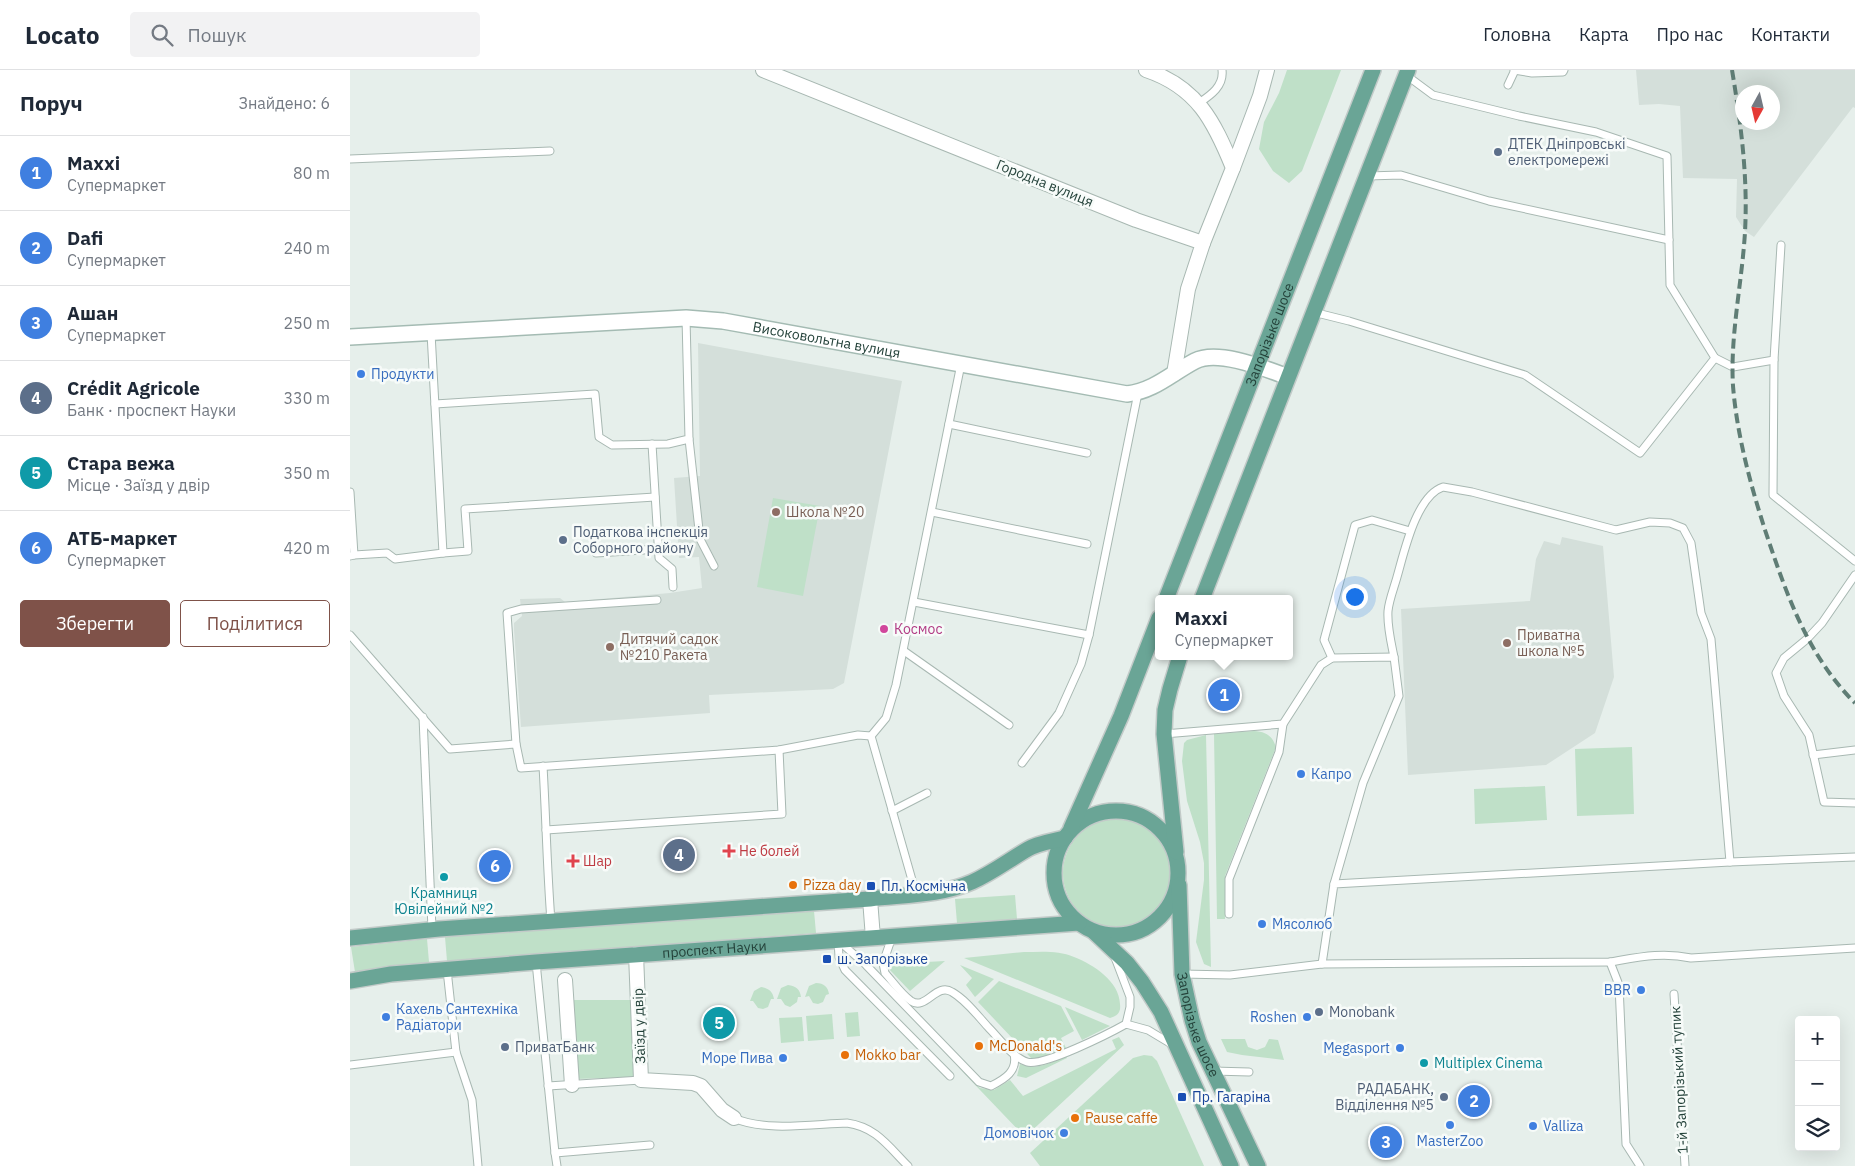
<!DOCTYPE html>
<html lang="uk">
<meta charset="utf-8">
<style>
body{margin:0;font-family:"IBM Plex Sans",sans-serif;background:#f2f2f3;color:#1f2937}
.controls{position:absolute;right:15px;bottom:15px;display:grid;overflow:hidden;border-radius:5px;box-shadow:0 5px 20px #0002}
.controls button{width:45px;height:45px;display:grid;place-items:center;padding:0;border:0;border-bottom:1px solid #e0e1e3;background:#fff;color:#1f2937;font:25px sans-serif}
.compass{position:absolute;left:1385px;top:15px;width:45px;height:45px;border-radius:50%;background:#fff;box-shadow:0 5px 20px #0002;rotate:188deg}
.you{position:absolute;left:1004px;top:526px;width:18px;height:18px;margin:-12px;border:4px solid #fff;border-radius:50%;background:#1a73e8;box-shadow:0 0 0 8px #1a73e833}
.badge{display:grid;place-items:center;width:32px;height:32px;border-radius:50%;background:#7f5249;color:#fff;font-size:16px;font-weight:700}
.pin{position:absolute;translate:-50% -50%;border:2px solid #fff;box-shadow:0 1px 5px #0006}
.popup{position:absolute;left:805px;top:525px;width:138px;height:65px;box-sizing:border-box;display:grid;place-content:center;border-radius:5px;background:#fff;filter:drop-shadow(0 1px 4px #0005);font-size:16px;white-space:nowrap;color:#747a83}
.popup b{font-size:19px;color:#1f2937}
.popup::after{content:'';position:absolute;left:50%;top:100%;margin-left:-10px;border:10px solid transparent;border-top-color:#fff}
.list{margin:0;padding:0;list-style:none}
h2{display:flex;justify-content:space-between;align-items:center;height:65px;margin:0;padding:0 20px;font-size:21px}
h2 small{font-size:16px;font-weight:400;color:#747a83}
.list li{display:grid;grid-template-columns:32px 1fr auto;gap:15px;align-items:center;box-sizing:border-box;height:75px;padding:0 20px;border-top:1px solid #e0e1e3}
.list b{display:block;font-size:19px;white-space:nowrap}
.list p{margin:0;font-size:16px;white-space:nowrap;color:#747a83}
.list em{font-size:16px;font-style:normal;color:#747a83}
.actions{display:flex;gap:10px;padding:15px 20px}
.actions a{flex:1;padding:11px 0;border:1px solid #7f5249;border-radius:5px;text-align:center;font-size:18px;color:#7f5249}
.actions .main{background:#7f5249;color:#fff}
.icon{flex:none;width:28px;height:28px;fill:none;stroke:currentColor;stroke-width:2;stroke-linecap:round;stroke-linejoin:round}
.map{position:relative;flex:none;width:1505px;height:1096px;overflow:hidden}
header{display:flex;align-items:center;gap:30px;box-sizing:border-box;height:70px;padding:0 25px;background:#fff;border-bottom:1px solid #e0e1e3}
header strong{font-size:24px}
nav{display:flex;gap:28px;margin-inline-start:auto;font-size:18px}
.search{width:350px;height:45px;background:#f2f2f3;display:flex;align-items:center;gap:12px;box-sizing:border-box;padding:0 18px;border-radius:5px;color:#747a83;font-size:19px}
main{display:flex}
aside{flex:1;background:#fff}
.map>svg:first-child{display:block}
</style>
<header>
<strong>Locato</strong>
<div class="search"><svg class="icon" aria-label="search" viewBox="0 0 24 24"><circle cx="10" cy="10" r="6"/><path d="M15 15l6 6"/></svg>Пошук</div>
<nav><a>Головна</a><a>Карта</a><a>Про нас</a><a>Контакти</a></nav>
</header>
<main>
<aside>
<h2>Поруч<small>Знайдено: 6</small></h2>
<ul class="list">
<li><span class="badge" style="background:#3f7fe0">1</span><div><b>Maxxi</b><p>Супермаркет</p></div><em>80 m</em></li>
<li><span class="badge" style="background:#3f7fe0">2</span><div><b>Dafi</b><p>Супермаркет</p></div><em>240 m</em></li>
<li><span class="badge" style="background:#3f7fe0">3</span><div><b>Ашан</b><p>Супермаркет</p></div><em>250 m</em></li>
<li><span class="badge" style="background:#5c6f8a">4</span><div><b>Crédit Agricole</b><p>Банк · проспект Науки</p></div><em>330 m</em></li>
<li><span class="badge" style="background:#0f9aa8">5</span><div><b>Стара вежа</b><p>Місце · Заїзд у двір</p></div><em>350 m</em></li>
<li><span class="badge" style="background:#3f7fe0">6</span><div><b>АТБ-маркет</b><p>Супермаркет</p></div><em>420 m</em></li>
</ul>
<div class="actions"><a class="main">Зберегти</a><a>Поділитися</a></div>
</aside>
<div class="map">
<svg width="1505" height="1096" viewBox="0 0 1505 1096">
<rect width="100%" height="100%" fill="#e6efeb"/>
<g fill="#d4dfda" fill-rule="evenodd">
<path d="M1286 0H1505V38L1503 37 1404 167 1395 161 1386 147 1387 109 1333 108 1330 36 1309 34 1289 35ZM1422 22V52H1392V22Z"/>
<path d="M348 273 552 311 494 613 483 619 359 625 360 643 171 657 164 560V553L172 546 170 529 210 528 215 532 320 523 352 518 349 487 329 488 324 408 350 406Z"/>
<path d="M1212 467 1253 476 1264 607 1245 663 1196 695 1058 705 1051 539 1180 531 1186 489 1194 471 1210 475Z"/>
</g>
<g fill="#bfe0c8">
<path d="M937 0H991L952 101 939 113 923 101 909 79 914 52 929 23Z"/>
<path d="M423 428 470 436 453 526 407 517Z"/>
<path d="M904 661C916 662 922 665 926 677L875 806V849H867L864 664Z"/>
<path d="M856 665 861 897 854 894 846 872 854 810V793L850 772 837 731 832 691 834 673 837 670Z"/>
<path d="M1282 677 1284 744 1227 746 1225 679Z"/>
<path d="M1195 716 1197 750 1125 754 1124 719Z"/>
<circle cx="767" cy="803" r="54"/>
<path d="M665 825 667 849 607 853 605 829Z"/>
<path d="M464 841 466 863 97 891 95 867Z"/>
<path d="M77 869 79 892 5 902 1 877Z"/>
<path d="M674 882C691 882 708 880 724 887 744 895 769 911 770 934 771 942 768 946 760 948L614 888Z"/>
<path d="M595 891 560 921 538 898 539 894Z"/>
<path d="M610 895 644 909 625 927 616 915 622 908Z"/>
<path d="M649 911 711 936 724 961 711 968 716 978 690 988H681L628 932Z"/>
<path d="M466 913C474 913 478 917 479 924L476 925 473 932 468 934 463 933 459 926 455 927 459 916Z"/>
<path d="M438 915C446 916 450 919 451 927H448L447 932 440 937 435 935 431 929H427L431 918Z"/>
<path d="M411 917C419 918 423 922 424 929H421L418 937 413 939 408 938 403 931H400L404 921Z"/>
<path d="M221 930H284L287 1007 226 1009Z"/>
<path d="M715 937 760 956 732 970Z"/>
<path d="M508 942 510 966 497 967 495 943Z"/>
<path d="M482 944 484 969 458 971 456 946Z"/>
<path d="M452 947 454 971 431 973 429 948Z"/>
<path d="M769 967 774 975 675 1067 608 997 630 1018 644 1020 660 1010 673 1026 766 979 762 970Z"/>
<path d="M871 969H895L898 977 907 980 915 977 919 969 928 970 934 990 892 985 877 982Z"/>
<path d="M715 985 717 988 676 1008 667 1006 670 994C690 1000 698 994 715 985Z"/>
<path d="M794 985 802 986 807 991 854 1096H690L680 1083 783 988Z"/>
</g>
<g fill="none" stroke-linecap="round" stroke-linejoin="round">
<g stroke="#a8b8b2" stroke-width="9">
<g id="service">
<path d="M1164 0 1182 3 1213 2 1214 0"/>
<path d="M1158 15 1165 0"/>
<path d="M849 33C861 25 874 16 872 0"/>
<path d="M0 89 200 81"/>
<path d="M1018 106 1051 105 1139 131 1319 170"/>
<path d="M963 242 999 251 1175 305 1290 383 1365 288 1320 215 1317 86 1246 62 1169 46 1083 25 1056 5"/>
<path d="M1365 288 1383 297 1424 290 1431 175"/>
<path d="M1424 290 1423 425 1505 491"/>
<path d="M85 334 245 324 249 367 262 375 318 374 339 369 336 248"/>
<path d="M599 354 737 383"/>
<path d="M339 369 350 469 364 496"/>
<path d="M302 374 309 488 322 499 323 517"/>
<path d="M0 422 4 485 0 486"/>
<path d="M582 442 737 474"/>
<path d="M93 483 118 481 115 439 305 427"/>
<path d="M246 483 309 479"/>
<path d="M4 485 37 483 45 489 93 483 81 263"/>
<path d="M1505 505 1472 553 1457 569 1434 588 1426 603 1434 626 1459 665 1474 732 1505 733"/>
<path d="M564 532 739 565"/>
<path d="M0 565 100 679 166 674 171 698 429 680 508 665 521 666"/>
<path d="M554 581 659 655"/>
<path d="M1044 587C1041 572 1037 556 1038 541 1039 530 1044 518 1047 507 1054 483 1066 426 1093 417L1122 422 1266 460 1300 452 1320 453 1333 458 1341 473 1351 543 1361 569 1380 792"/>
<path d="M982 588 974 570 1005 455 1022 450 1060 461"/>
<path d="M73 647 82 859"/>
<path d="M814 664 933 654 971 595 982 588 1044 587 1049 626 1013 713 984 814"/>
<path d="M166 674 157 543 171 539 307 530"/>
<path d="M1463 685 1505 680"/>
<path d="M672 693 709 643 731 594 739 565 788 323"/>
<path d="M193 696C196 748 197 799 201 851"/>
<path d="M542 741 577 723"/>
<path d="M196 760 432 744 429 680"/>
<path d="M566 824 521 666 536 648 546 615 611 294"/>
<path d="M879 844V809L929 682 933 654"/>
<path d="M542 867 533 893 535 903C543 912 551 924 561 931 576 941 586 912 602 922 616 930 627 945 638 957 649 968 662 987 677 992 693 997 760 963 776 954L798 960 823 975"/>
<path d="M488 870 489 887 495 900 600 1006"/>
<path d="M490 872 516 895 629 1012 641 1016C655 1009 668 1001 664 984"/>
<path d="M764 885 780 927V937L776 954"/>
<path d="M186 892 205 1083 300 1075"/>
<path d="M1260 892 1269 915 1276 1074 1290 1096"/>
<path d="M972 894 984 814 1380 792 1505 787"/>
<path d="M97 900 106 982 122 1030 128 1096"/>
<path d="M832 904 880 905 972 894 1260 892C1290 887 1312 882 1341 888L1505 878"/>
<path d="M1324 924 1335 1096"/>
<path d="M0 995 106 982"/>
<path d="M863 1001 899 1002"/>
<path d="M198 1016 291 1010"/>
<path d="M384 1048C414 1062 464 1054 497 1053 526 1057 538 1076 558 1096"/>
<path d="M205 1083 207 1096"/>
</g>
</g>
<g stroke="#a8b8b2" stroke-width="16">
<g id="minor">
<path d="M413 0 786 150 853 173 838 219 824 304"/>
<path d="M796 0C847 17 864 51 883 98L853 173"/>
<path d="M883 98 910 26 917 0"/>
<path d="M520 829 523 868"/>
<path d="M286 884 291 1010 343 1013 351 1016 372 1040 384 1048"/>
<path d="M215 910 222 1015"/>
</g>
</g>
<g stroke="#a4bbb3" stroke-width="18">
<g id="secondary">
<path id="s1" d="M0 267 336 248 373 251 777 324C804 321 822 303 845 291 868 279 916 299 938 307"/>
</g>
</g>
<g stroke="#c2cac8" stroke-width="18">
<g id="primary">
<path id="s2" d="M816 529 1023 0"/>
<path d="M852 529 1058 0"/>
<circle cx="766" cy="803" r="62"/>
<path d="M721 758 771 646 809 548"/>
<path d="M826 782 814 664 815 640 820 619 830 586"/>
<path id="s3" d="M829 815 832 904 842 950 849 972 908 1096"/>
<path d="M744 862 777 893 792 912 811 942 881 1096"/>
<path d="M0 868 89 859 520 829C553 825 590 826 622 812 642 803 659 790 678 779 688 773 703 771 715 768"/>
<path id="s4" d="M0 911 41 904 186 892 729 853"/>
</g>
</g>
<use href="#service" stroke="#fff" stroke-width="7"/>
<use href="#minor" stroke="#fff" stroke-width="14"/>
<use href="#secondary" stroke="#fff" stroke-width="15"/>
<use href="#primary" stroke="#6aa596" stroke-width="15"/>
<path stroke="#5f7d75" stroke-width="4" stroke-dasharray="10 5" stroke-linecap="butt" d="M1382 0C1391 54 1398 107 1395 162 1392 213 1380 265 1383 316 1387 365 1400 413 1415 460 1436 523 1457 585 1505 633"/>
</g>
<g fill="#5c6f8a" stroke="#f7fbf9" stroke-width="2">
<circle cx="1148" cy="82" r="5"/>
<circle cx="213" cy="470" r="5"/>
<circle cx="969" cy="942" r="5"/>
<circle cx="155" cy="977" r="5"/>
<circle cx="1094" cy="1027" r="5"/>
</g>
<g fill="#3f7fe0" stroke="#f7fbf9" stroke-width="2">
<circle cx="11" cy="304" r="5"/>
<circle cx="951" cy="704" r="5"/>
<circle cx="912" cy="854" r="5"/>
<circle cx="1291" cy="920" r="5"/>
<circle cx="36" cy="947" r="5"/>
<circle cx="957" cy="947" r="5"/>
<circle cx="1050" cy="978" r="5"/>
<circle cx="433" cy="988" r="5"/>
<circle cx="1100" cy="1055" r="5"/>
<circle cx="1183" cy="1056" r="5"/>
<circle cx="714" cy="1063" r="5"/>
</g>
<g fill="#8d6e63" stroke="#f7fbf9" stroke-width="2">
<circle cx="426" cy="442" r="5"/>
<circle cx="1157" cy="573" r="5"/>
<circle cx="260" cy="577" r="5"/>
</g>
<circle fill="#d1479c" stroke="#f7fbf9" stroke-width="2" cx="534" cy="559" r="5"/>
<g fill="#e0444e" stroke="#f7fbf9" stroke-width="2">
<path d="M376.5 773.5h5v5h5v5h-5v5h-5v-5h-5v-5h5z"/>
<path d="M220.5 783.5h5v5h5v5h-5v5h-5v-5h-5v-5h5z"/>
</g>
<g fill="#0f9aa8" stroke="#f7fbf9" stroke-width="2">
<circle cx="94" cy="807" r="5"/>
<circle cx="1074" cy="993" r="5"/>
</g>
<g fill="#e8710a" stroke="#f7fbf9" stroke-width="2">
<circle cx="443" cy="815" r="5"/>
<circle cx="629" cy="976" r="5"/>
<circle cx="495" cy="985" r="5"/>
<circle cx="725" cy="1048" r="5"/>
</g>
<g fill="#1a4fb4" stroke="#f7fbf9" stroke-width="2">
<rect x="516" y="811" width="10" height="10" rx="2.5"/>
<rect x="472" y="884" width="10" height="10" rx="2.5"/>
<rect x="827" y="1022" width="10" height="10" rx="2.5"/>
</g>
<g text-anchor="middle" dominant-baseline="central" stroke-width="5" stroke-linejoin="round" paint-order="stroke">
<g font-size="14" fill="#4e5e75" stroke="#f7fbf9" text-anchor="start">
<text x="1158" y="74">ДТЕК Дніпровські<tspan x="1158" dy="16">електромережі</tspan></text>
<text x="223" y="462">Податкова інспекція<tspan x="223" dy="16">Соборного району</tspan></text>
<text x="979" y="942">Monobank</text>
<text x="165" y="977">ПриватБанк</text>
<text x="1084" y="1019" text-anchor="end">РАДАБАНК,<tspan x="1084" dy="16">Відділення №5</tspan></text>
</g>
<g font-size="14" fill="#24423a" stroke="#f7fbf9">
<text transform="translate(695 113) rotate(22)">Городна вулиця</text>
<text stroke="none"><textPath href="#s2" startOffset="284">Запорізьке шосе</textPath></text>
<text stroke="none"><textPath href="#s1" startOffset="479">Високовольтна вулиця</textPath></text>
<text stroke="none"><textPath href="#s4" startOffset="366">проспект Науки</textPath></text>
<text stroke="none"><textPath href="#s3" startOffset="142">Запорізьке шосе</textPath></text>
<text transform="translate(289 956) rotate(-92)">Заїзд у двір</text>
<text transform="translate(1329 1010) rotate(-93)">1-й Запорізький тупик</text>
</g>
<g font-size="14" fill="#366cbe" stroke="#f7fbf9" text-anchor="start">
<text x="21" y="304">Продукти</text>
<text x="961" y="704">Капро</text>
<text x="922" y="854">Мясолюб</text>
<text x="1281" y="920" text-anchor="end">BBR</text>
<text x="46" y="939">Кахель Сантехніка<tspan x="46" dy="16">Радіатори</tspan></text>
<text x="947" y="947" text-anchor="end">Roshen</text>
<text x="1040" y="978" text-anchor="end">Megasport</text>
<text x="423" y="988" text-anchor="end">Море Пива</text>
<text x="1193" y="1056">Valliza</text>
<text x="704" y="1063" text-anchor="end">Домовічок</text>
<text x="1100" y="1071" text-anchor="middle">MasterZoo</text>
</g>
<g font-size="14" fill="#785e54" stroke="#f7fbf9" text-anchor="start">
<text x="436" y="442">Школа №20</text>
<text x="1167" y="565">Приватна<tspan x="1167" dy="16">школа №5</tspan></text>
<text x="270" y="569">Дитячий садок<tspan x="270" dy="16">№210 Ракета</tspan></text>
</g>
<g font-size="14" fill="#b23c85" stroke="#f7fbf9" text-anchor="start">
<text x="544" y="559">Космос</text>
</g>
<g font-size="14" fill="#be3a42" stroke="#f7fbf9" text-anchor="start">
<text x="389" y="781">Не болей</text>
<text x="233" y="791">Шар</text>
</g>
<g font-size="14" fill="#c56008" stroke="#f7fbf9" text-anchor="start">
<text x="453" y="815">Pizza day</text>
<text x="639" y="976">McDonald's</text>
<text x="505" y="985">Mokko bar</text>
<text x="735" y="1048">Pause caffe</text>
</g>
<g font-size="14" fill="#164399" stroke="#f7fbf9" text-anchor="start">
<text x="531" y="816">Пл. Космічна</text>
<text x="487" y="889">ш. Запорізьке</text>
<text x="842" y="1027">Пр. Гагаріна</text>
</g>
<g font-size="14" fill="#0d838f" stroke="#f7fbf9">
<text x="94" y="823">Крамниця<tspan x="94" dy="16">Ювілейний №2</tspan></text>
<text x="1084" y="993" text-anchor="start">Multiplex Cinema</text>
</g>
</g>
</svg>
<div class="controls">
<button>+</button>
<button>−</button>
<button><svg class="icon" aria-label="layers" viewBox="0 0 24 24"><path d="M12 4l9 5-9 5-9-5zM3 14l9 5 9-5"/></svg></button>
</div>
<svg class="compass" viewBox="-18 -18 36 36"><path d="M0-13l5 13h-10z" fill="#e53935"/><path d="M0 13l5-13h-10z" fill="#747a83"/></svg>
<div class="you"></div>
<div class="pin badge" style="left:874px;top:625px;background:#3f7fe0">1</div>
<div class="popup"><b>Maxxi</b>Супермаркет</div>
<div class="pin badge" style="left:1124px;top:1031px;background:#3f7fe0">2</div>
<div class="pin badge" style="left:1036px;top:1072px;background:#3f7fe0">3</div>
<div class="pin badge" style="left:329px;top:785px;background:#5c6f8a">4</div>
<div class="pin badge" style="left:369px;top:953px;background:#0f9aa8">5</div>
<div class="pin badge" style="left:145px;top:796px;background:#3f7fe0">6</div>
</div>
</main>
